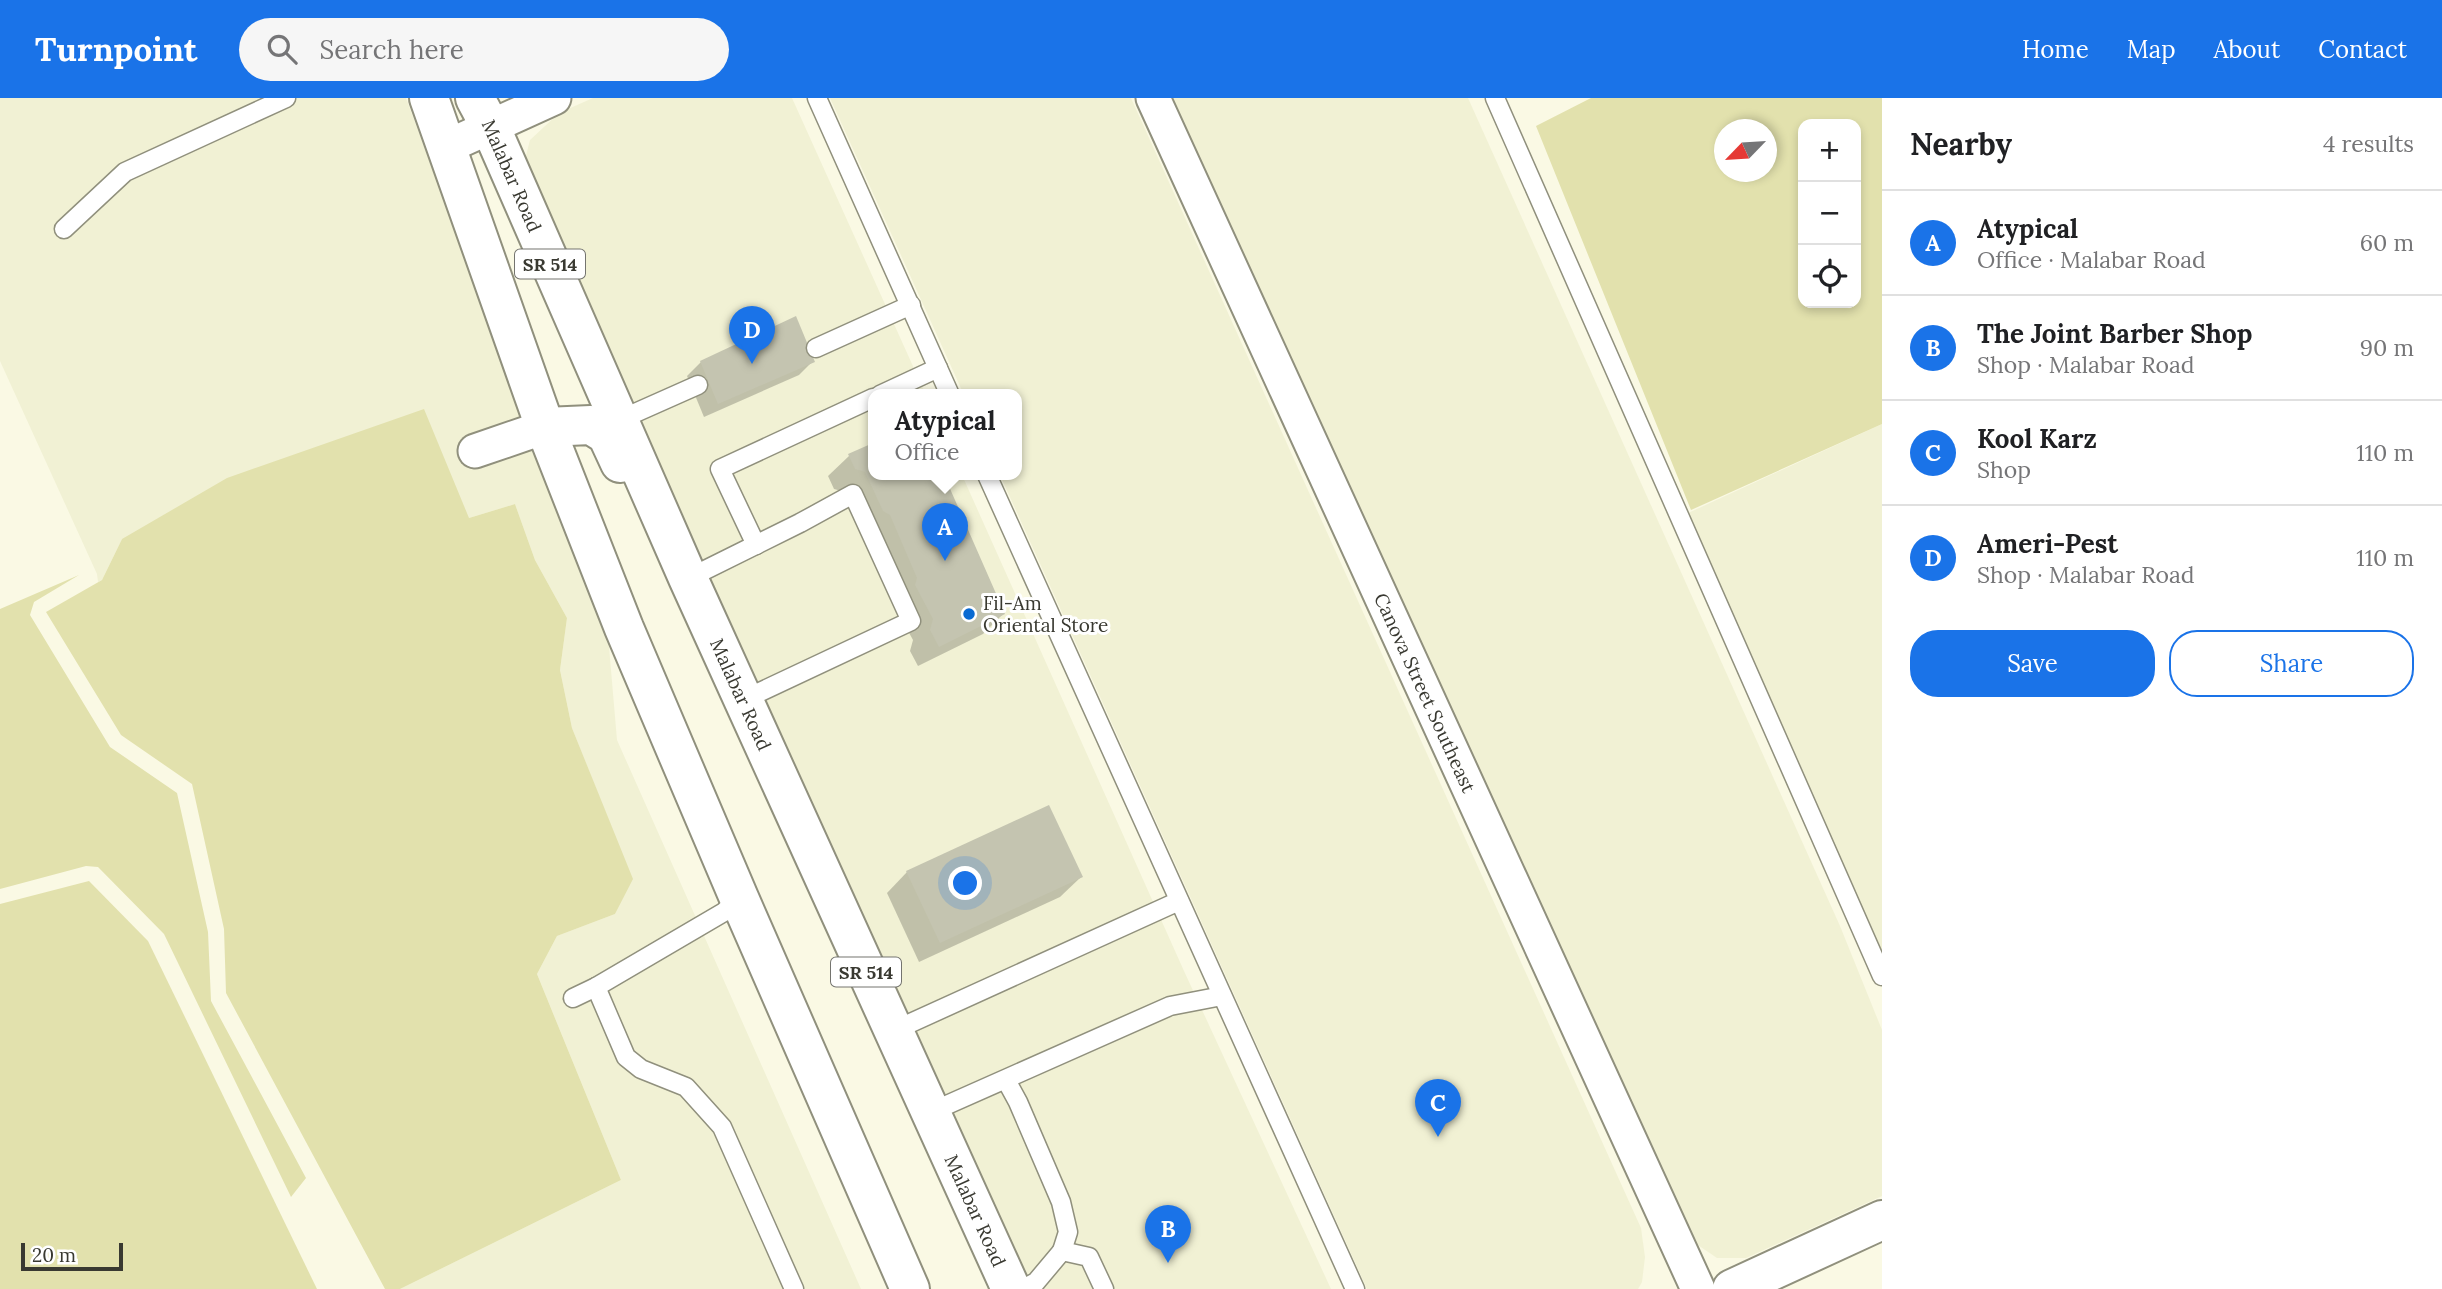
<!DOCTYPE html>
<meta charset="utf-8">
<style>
body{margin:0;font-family:Lora,serif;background:#f6f6f6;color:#202124}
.controls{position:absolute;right:21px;top:21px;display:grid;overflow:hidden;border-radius:14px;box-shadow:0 4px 10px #0003}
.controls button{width:63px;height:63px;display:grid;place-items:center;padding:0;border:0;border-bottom:2px solid #e0e0e0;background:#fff;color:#202124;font:35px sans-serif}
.compass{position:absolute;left:1714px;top:21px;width:63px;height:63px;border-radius:50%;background:#fff;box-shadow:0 4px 10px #0003;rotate:245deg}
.scale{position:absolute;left:21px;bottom:18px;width:102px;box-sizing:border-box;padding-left:7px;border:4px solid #393931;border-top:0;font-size:19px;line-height:24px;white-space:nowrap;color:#393931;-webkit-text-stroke:5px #fff;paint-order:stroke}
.you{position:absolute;left:966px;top:786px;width:24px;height:24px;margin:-18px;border:5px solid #fff;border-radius:50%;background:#1a73e8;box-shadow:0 0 0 10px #1a73e833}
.badge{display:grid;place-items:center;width:46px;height:46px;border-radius:50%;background:#1a73e8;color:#fff;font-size:23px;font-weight:700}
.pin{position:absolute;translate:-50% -58px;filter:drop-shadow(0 2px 4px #0008)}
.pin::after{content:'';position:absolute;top:37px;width:24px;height:21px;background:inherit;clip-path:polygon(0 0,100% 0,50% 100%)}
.popup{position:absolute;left:868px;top:291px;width:154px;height:91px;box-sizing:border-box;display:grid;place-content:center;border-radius:14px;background:#fff;filter:drop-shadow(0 2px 5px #0005);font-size:23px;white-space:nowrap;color:#757577}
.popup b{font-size:26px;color:#202124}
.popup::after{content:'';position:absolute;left:50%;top:100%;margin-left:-14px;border:14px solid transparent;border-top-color:#fff}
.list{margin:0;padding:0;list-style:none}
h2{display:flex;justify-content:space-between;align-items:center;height:91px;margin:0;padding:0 28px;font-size:30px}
h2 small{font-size:23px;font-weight:400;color:#757577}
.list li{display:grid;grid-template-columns:46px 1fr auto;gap:21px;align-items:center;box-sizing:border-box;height:105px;padding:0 28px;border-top:2px solid #e0e0e0}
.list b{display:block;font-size:26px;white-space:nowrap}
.list p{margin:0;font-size:23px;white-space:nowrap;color:#757577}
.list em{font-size:23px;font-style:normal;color:#757577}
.actions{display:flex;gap:14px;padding:21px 28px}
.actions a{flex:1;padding:16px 0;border:2px solid #1a73e8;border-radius:28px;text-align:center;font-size:24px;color:#1a73e8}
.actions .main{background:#1a73e8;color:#fff}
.icon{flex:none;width:38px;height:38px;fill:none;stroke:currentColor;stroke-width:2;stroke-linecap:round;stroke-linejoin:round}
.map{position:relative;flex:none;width:1882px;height:1191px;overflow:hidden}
header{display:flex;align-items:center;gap:42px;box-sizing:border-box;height:98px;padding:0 35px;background:#1a73e8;color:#fff}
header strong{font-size:33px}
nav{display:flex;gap:38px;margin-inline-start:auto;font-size:24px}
.search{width:490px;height:63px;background:#f6f6f6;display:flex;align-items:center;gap:18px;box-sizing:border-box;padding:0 24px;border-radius:38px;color:#757577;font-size:26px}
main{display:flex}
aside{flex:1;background:#fff}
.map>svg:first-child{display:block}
</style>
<header>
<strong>Turnpoint</strong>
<div class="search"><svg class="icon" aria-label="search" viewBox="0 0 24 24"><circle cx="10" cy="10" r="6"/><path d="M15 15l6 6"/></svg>Search here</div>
<nav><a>Home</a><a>Map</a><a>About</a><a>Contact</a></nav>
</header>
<main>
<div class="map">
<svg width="1882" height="1191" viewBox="0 0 1882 1191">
<rect width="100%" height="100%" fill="#faf9e4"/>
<g fill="#f1f1d4">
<path d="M0 0H406L596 511 608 537 617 642 861 1191H400L621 1082 537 876 557 838 615 816 632 781 572 630 560 572 567 520 535 462 515 406 469 420 122 441 102 482 98 484 97 476 0 263Z"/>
<path d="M593 0H792L926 297H873V377H962L1184 873 1331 1191H1022L520 81 530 42 559 15Z"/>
<path d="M830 0H1131L1641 1130 1645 1159 1642 1184 1638 1191H1367L1000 377H1017V297H964Z"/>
<path d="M1167 0H1468L1840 828 1882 932V1098L1746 1160H1717L1686 1139Z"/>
<path d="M1882 326V858L1686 416Z"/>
</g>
<g fill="#e2e1ad" fill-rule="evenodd">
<path d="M1591 0H1882V326L1691 412 1536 28ZM1803 26H1856V205H1803ZM1724 32H1766V74H1724Z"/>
<path d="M424 311 469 420 515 406 535 462 567 520 560 572 572 630 633 781 615 816 557 838 537 876 621 1082 400 1191H385L226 895 224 831 192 686 121 637 46 514 102 482 122 441 227 380Z"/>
<path d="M79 477 34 504 30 517 110 649 177 695 208 834 211 903 306 1080 291 1099 164 836 98 769 86 768 0 791V511Z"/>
<path d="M89 783 148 843 317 1191H0V806Z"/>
</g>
<g fill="#0003">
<path d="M813 263 799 277 704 319 687 278 701 264Z"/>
<path d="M873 347V377L1003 516 983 536 918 568 910 553 913 542 895 509 845 394 834 391 828 378 849 358Z"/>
<path d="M907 774 1081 779 1060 799 919 864 887 795Z"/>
</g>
<g fill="#c4c4b0">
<path d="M796 218 815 264 718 306 700 263Z"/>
<path d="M873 345V377H944L1005 516 939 549 930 532 933 521 915 487 917 480 890 417 883 413 865 374 855 371 848 356Z"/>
<path d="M1049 707 1083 779 940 845 906 773Z"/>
</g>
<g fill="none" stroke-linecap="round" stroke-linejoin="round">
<g stroke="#90907d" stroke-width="21">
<g id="lane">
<path d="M817 0 950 297"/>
<path d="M1495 0 1882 878"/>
<path d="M64 131 125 74 286 0"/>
<path d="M816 250 911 207"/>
<path d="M880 297 938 270"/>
<path d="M617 323 698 287"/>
<path d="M987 377 1355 1191"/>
<path d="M756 447 720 371 873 300"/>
<path d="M685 482 800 425 853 396 911 523 743 602"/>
<path d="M596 889 626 959 641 971 686 989 722 1029 794 1191"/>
<path d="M573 900 596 889 724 814 739 800"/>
<path d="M893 933 1179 803"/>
<path d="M1006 982 1018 1004 1061 1104 1068 1134 1062 1153"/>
<path d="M931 1014 1170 908 1222 898"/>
<path d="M1023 1191 1036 1184 1062 1153 1089 1159 1104 1191"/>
</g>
</g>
<g stroke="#90907d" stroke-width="37">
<g id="street">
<path id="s1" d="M1153 0 1698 1191"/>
<path d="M446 49 554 0"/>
<path d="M475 353 545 329"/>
</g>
</g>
<g stroke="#90907d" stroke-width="42">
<path id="secondary" d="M1732 1191 1882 1122"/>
</g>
<g stroke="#90907d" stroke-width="42">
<g id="primary">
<path d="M429 0 545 329 624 530 739 800 910 1191"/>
<path id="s2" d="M475 0 491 30 688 480 1011 1191"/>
<path d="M545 329 591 327 607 337 620 365"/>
</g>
</g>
<use href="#lane" stroke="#fff" stroke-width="18"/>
<use href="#street" stroke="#fff" stroke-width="33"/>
<use href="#secondary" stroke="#fff" stroke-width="38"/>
<use href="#primary" stroke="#fff" stroke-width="38"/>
</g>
<circle fill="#096ad2" stroke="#fff" stroke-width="2.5" cx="969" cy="516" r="7"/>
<g text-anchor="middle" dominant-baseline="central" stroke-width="6" stroke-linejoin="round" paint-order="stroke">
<g fill="#fff" stroke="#74746f" stroke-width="2">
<rect x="515" y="151.5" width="70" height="29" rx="5"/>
<rect x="831" y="859.5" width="70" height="29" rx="5"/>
</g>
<g font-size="18" font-weight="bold" fill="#393931">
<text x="550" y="166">SR 514</text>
<text x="866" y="874">SR 514</text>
</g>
<g font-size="19" fill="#393931" stroke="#fff">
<text stroke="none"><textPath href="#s2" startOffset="86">Malabar Road</textPath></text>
<text stroke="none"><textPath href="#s1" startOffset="654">Canova Street Southeast</textPath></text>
<text stroke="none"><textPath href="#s2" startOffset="653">Malabar Road</textPath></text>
<text stroke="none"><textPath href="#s2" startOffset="1220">Malabar Road</textPath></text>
</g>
<g font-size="19" fill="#393931" stroke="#fff" text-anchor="start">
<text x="983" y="505">Fil-Am<tspan x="983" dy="22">Oriental Store</tspan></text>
</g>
</g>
</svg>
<div class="controls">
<button>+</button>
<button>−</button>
<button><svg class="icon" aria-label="locate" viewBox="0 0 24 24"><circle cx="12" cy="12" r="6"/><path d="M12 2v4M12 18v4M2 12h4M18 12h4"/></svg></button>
</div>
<svg class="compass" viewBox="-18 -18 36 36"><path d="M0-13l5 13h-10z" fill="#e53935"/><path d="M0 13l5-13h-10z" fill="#757577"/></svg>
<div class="scale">20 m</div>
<div class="you"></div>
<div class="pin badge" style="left:945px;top:463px">A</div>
<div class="popup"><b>Atypical</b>Office</div>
<div class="pin badge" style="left:1168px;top:1165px">B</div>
<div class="pin badge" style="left:1438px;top:1039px">C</div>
<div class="pin badge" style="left:752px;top:266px">D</div>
</div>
<aside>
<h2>Nearby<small>4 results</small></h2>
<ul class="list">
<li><span class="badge">A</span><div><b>Atypical</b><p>Office · Malabar Road</p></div><em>60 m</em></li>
<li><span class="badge">B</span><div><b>The Joint Barber Shop</b><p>Shop · Malabar Road</p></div><em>90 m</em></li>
<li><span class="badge">C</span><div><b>Kool Karz</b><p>Shop</p></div><em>110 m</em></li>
<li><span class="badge">D</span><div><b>Ameri-Pest</b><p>Shop · Malabar Road</p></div><em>110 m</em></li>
</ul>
<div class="actions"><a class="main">Save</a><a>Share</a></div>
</aside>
</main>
